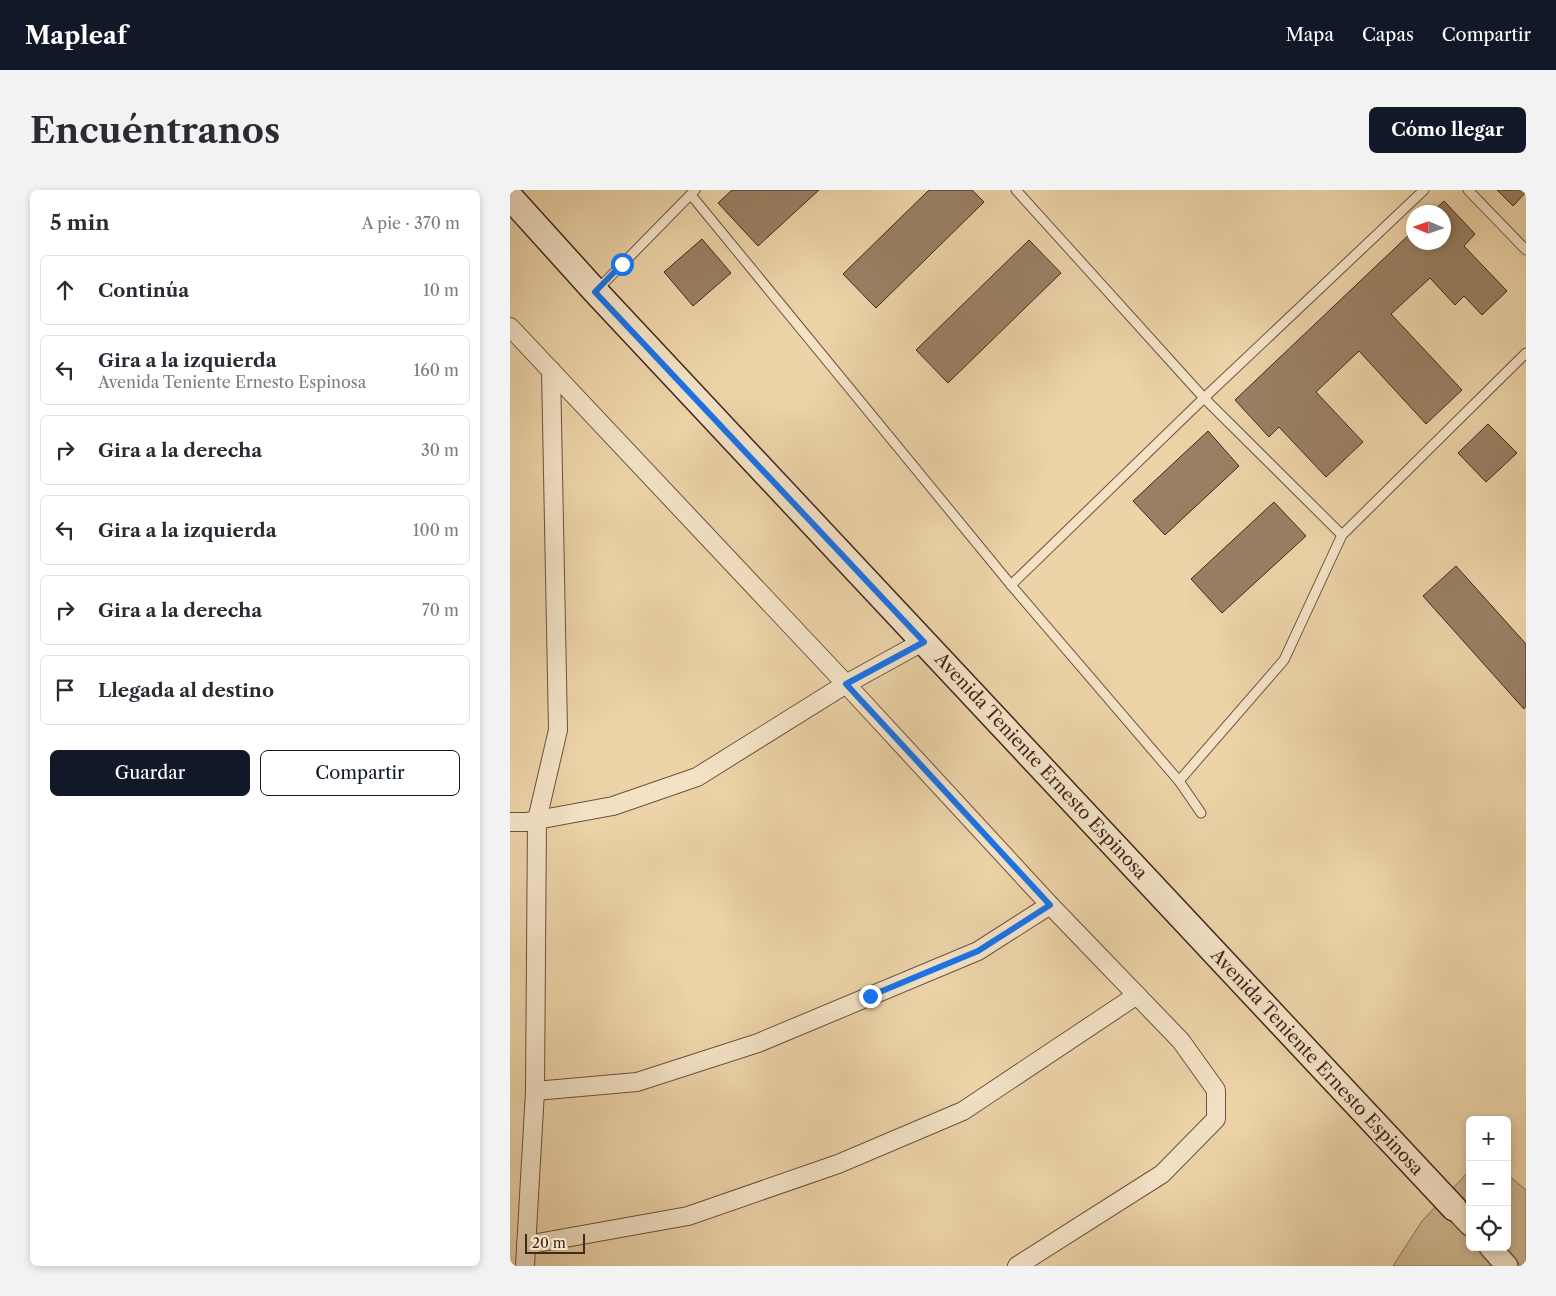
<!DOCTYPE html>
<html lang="es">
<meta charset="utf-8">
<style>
body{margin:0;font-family:"Libre Caslon Text",serif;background:#f2f2f3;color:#2b2b33}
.controls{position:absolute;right:15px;bottom:15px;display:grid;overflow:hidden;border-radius:8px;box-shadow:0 2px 8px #0003}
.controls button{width:45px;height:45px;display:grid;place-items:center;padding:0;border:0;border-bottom:1px solid #e1e1e2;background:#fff;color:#2b2b33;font:25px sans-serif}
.compass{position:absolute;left:896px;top:15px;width:45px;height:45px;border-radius:50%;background:#fff;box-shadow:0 2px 8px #0003;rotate:272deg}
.scale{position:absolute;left:15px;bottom:12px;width:60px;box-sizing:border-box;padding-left:5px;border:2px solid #42271a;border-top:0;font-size:14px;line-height:18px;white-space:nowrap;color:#42271a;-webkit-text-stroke:4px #f3e2c6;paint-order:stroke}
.stop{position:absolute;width:15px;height:15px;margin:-11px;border:4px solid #1a73e8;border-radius:50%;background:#fff}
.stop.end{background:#1a73e8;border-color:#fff;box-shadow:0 1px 5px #0008}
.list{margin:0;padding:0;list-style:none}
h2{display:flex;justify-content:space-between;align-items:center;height:65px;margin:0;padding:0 20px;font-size:21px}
h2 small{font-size:16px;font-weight:400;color:#7c7c81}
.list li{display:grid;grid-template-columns:32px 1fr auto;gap:15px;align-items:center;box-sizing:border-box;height:70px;margin:0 10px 10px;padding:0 10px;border:1px solid #e1e1e2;border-radius:8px}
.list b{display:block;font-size:19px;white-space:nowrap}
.list p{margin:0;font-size:16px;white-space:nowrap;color:#7c7c81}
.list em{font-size:16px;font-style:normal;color:#7c7c81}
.actions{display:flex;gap:10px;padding:15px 20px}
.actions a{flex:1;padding:11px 0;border:1px solid #111827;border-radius:8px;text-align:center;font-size:18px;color:#111827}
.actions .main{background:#111827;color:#fff}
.icon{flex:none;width:28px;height:28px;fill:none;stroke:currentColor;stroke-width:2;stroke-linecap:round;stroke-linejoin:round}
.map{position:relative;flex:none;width:1016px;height:1076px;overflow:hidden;border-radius:8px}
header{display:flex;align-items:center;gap:30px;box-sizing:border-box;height:70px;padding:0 25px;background:#111827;color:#fff}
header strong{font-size:24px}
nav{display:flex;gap:28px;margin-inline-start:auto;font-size:18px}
.intro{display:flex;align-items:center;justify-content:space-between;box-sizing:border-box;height:120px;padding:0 30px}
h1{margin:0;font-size:35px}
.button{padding:12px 22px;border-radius:8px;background:#111827;color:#fff;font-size:18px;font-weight:700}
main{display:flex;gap:30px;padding:0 30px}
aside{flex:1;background:#fff;border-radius:8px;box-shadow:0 2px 8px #0003}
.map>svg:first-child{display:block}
</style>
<header>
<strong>Mapleaf</strong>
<nav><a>Mapa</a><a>Capas</a><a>Compartir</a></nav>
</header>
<div class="intro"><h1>Encuéntranos</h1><a class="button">Cómo llegar</a></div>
<main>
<aside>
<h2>5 min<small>A pie · 370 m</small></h2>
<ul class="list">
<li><svg class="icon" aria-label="ahead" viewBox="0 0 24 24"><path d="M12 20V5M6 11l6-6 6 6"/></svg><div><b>Continúa</b></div><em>10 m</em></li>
<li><svg class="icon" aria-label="left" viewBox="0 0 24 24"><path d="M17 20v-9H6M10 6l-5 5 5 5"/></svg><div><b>Gira a la izquierda</b><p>Avenida Teniente Ernesto Espinosa</p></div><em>160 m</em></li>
<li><svg class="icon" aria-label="right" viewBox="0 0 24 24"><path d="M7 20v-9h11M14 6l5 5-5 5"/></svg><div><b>Gira a la derecha</b></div><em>30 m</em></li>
<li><svg class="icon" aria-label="left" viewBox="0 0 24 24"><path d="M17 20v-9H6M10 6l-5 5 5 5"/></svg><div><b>Gira a la izquierda</b></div><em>100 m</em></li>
<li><svg class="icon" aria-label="right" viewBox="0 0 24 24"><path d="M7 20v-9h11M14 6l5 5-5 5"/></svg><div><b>Gira a la derecha</b></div><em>70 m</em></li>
<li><svg class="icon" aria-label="arrive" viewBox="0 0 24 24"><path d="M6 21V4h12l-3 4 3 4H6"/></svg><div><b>Llegada al destino</b></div></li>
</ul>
<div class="actions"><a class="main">Guardar</a><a>Compartir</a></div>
</aside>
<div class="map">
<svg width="1016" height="1076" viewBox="0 0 1016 1076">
<rect width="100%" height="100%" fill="#ecd3a8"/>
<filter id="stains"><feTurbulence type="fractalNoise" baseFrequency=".004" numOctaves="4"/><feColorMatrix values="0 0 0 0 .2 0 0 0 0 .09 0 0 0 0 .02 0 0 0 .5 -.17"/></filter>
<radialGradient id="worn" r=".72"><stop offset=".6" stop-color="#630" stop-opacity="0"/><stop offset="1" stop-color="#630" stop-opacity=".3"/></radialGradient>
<path fill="#cfb690" stroke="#886e55" d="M960 980V1057H997V984L1016 1000V1076H883L912 1031Z"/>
<g fill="#9a8064" stroke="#42271a">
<path d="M222 0H309L248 56 208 13Z"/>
<path d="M419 0H462L474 12 366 118 333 84Z"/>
<path d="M987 0H1016V2L1003 16Z"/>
<path d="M934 11 965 44 954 56 997 101 972 125 954 106 945 115 920 88 881 124 952 200 916 234 849 161 806 202 853 252 816 287 769 237 759 247 725 210 904 40V52H934V22H922Z"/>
<path d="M192 49 221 83 183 116 154 82Z"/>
<path d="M519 50 551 83 438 193 406 160Z"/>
<path d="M978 234 1007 263 976 292 948 263Z"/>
<path d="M698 241 729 276 655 345 623 311Z"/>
<path d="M764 312 796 346 712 423 681 389Z"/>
<path d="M946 376 1016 454V516L1014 519 913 406Z"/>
</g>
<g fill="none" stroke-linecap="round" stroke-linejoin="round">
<g stroke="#6c523e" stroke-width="11">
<g id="service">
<path d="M506 0 694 208 832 345"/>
<path d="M958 0 1016 60"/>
<path d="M181 5 501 395 669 591 691 623"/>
<path d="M87 100 185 0"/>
<path d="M501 395 694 208 914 0"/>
<path d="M669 591 774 470 832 345 1016 163"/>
</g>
</g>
<g stroke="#6c523e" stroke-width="20">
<g id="minor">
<path d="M0 137 336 494 540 715 671 851 706 900V929L652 984 507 1076"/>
<path d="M0 632H16L103 616 187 587 336 494 414 451"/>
<path d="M25 901 127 892 248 853 468 761 540 715"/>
<path d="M16 1055 178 1026 328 974 453 921 627 805"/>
<path d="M15 1076 25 901 27 630 48 540 41 180"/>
</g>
</g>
<g stroke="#6c523e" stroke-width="24">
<g id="tertiary">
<path d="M944 1018 960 1035"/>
<path d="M980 1057 997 1076"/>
</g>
</g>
<g stroke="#42271a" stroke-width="28">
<path id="secondary" d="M0 7 85 101 944 1018"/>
</g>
<use href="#service" stroke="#f3e2c6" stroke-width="9"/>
<use href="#minor" stroke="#f3e2c6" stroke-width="18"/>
<use href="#tertiary" stroke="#f3e2c6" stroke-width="21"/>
<use href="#secondary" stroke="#f3e2c6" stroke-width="25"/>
</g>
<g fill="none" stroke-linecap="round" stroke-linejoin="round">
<path stroke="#1a73e8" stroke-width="6" d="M112 74 85 102 414 452 336 494 540 715 468 761 360 806"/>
</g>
<g text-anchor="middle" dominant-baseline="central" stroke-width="4" stroke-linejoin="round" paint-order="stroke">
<g font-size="18" fill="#42271a" stroke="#f3e2c6">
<text transform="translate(531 576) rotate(47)">Avenida Teniente Ernesto Espinosa</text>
<text transform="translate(807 872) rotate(47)">Avenida Teniente Ernesto Espinosa</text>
</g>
</g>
<rect width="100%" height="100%" filter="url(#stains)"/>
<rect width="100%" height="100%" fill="url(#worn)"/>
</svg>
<div class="controls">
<button>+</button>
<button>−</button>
<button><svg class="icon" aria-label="locate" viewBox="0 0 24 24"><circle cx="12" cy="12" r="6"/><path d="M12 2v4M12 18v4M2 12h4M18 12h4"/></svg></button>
</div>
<svg class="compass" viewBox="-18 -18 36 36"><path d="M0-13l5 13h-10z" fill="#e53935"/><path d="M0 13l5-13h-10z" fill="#7c7c81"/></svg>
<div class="scale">20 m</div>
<div class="stop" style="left:112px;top:74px"></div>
<div class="stop end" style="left:360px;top:806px"></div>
</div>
</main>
